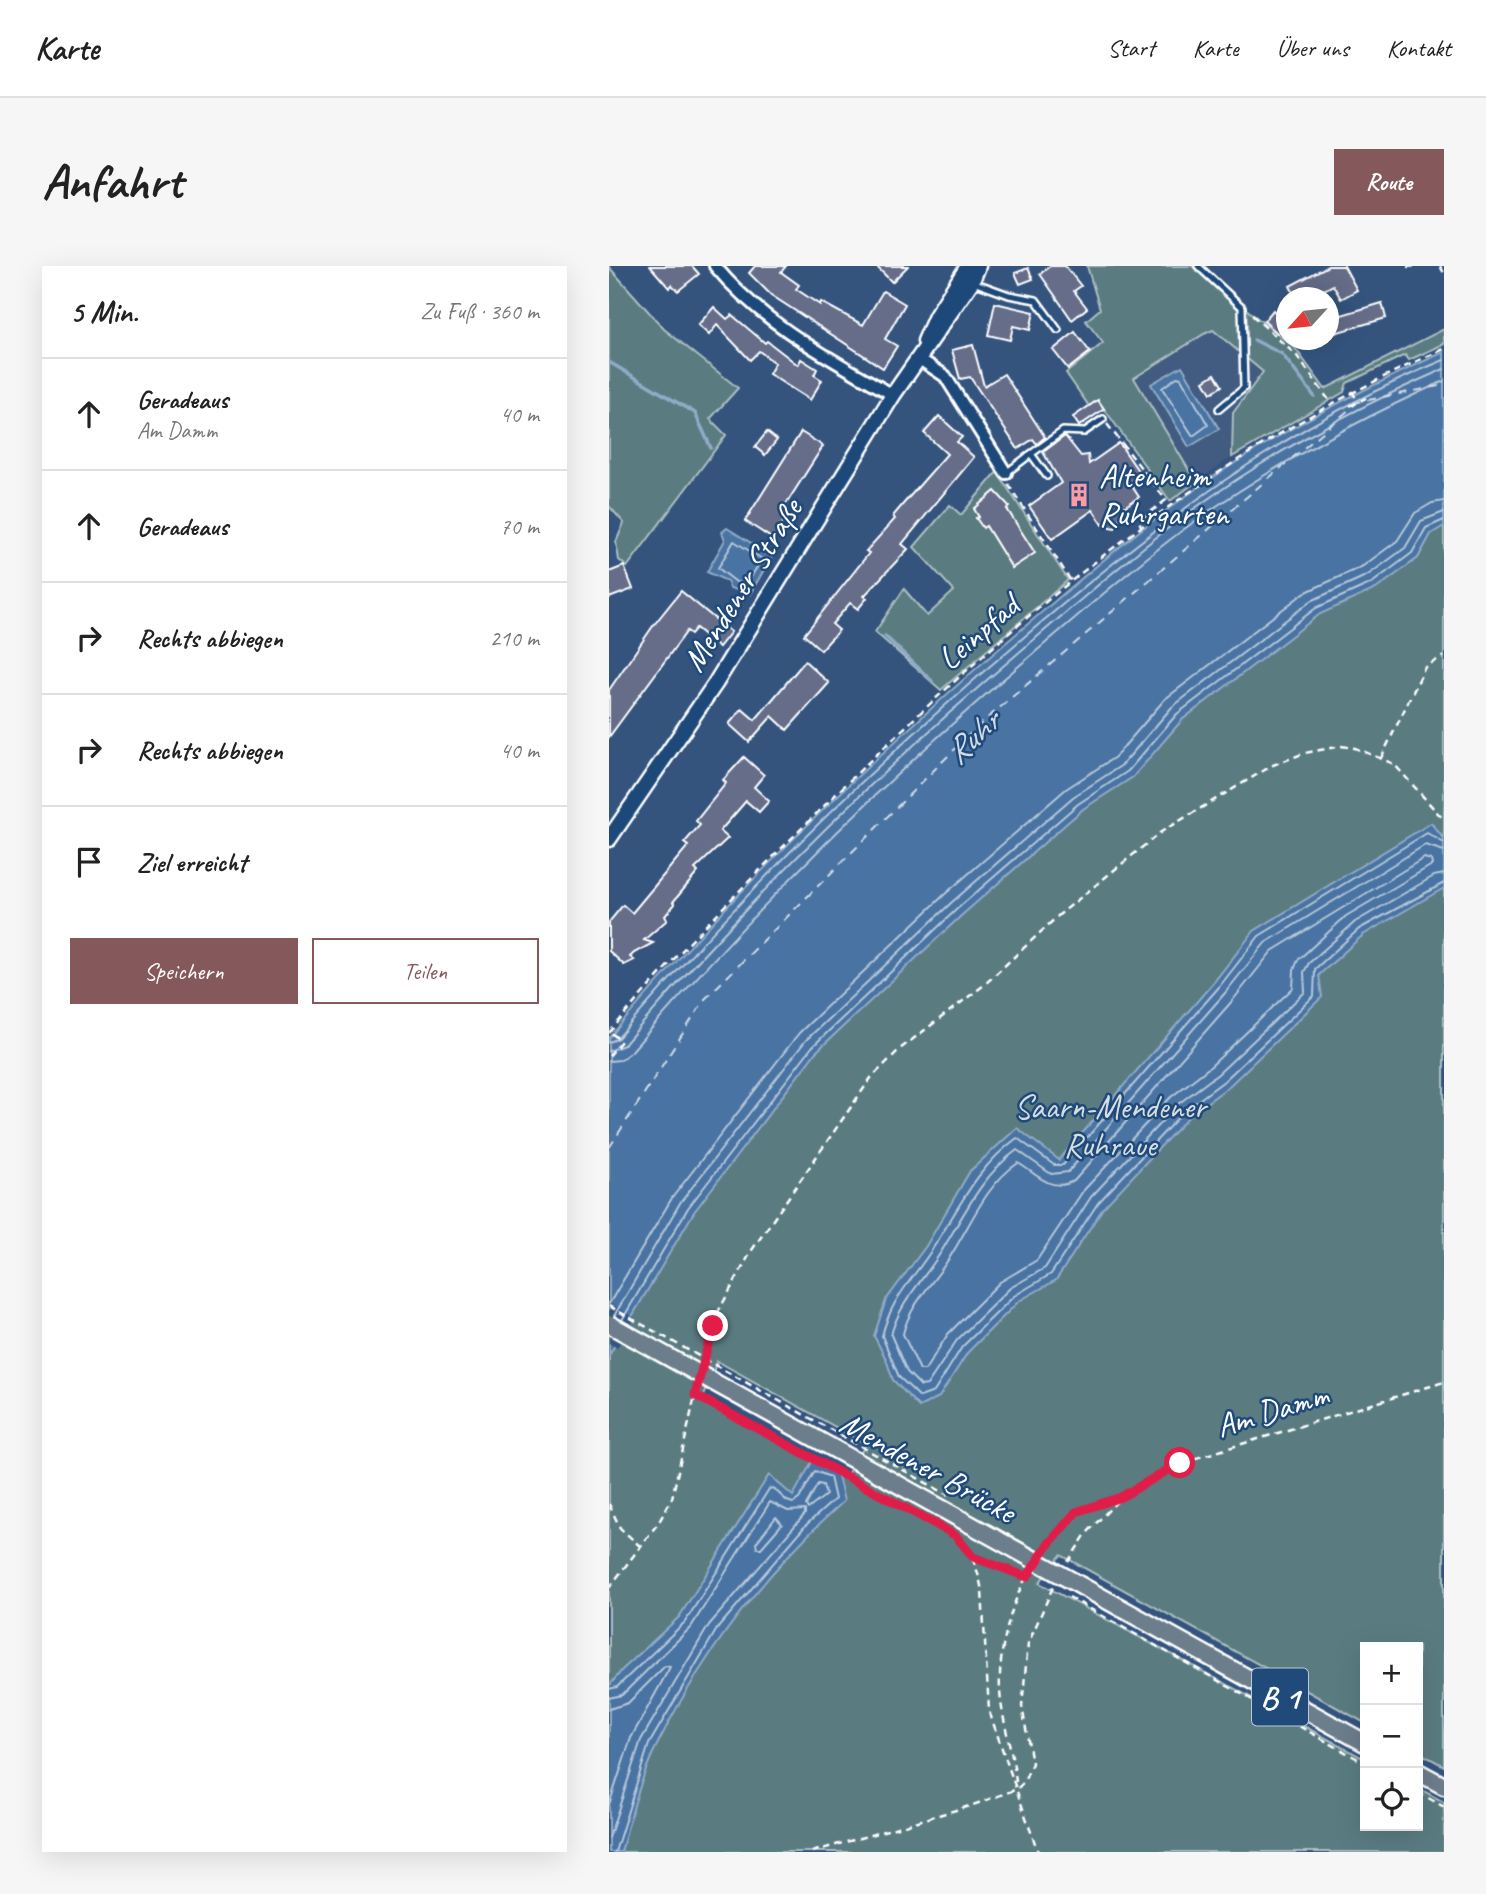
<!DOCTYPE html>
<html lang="de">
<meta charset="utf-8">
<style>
body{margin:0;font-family:Caveat,sans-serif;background:#f6f6f6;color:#222}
.controls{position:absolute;right:21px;bottom:21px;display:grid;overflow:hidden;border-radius:0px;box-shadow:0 7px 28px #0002}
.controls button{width:63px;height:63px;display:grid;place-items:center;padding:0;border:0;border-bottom:2px solid #e0e0e0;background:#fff;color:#222;font:35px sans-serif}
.compass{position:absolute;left:667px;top:21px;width:63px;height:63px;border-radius:50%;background:#fff;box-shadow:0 7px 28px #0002;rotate:243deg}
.stop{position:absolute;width:21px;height:21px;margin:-16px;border:5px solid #e11d48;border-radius:50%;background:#fff}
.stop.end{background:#e11d48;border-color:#fff;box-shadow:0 2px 7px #0008}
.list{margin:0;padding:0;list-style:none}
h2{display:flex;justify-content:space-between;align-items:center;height:91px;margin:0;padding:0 28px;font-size:30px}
h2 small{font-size:23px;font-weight:400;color:#767676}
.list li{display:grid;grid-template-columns:46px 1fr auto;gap:21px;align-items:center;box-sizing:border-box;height:112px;padding:0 28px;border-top:2px solid #e0e0e0}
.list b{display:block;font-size:26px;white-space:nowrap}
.list p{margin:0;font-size:23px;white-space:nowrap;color:#767676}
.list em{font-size:23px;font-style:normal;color:#767676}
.actions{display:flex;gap:14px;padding:21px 28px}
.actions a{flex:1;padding:16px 0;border:2px solid #85585c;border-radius:0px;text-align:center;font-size:24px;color:#85585c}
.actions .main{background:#85585c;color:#fff}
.icon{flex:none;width:38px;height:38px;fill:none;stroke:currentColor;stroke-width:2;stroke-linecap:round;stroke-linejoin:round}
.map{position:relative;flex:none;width:835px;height:1586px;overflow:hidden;border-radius:0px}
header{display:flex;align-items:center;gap:42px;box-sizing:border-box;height:98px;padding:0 35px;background:#fff;border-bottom:2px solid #e0e0e0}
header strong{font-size:33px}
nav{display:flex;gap:38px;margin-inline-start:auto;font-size:24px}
.intro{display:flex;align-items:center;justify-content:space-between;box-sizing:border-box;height:168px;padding:0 42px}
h1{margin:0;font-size:49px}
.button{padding:18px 32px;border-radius:0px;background:#85585c;color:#fff;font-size:24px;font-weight:700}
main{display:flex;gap:42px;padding:0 42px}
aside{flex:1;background:#fff;border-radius:0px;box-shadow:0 7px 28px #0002}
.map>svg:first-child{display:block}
</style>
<header>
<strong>Karte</strong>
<nav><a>Start</a><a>Karte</a><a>Über uns</a><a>Kontakt</a></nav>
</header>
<div class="intro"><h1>Anfahrt</h1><a class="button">Route</a></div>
<main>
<aside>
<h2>5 Min.<small>Zu Fuß · 360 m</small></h2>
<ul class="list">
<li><svg class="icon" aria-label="ahead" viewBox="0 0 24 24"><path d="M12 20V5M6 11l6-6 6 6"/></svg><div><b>Geradeaus</b><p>Am Damm</p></div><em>40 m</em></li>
<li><svg class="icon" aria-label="ahead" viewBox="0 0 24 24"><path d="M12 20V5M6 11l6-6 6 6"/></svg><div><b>Geradeaus</b></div><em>70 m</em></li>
<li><svg class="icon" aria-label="right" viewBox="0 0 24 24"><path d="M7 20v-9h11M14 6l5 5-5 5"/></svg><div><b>Rechts abbiegen</b></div><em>210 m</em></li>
<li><svg class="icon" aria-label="right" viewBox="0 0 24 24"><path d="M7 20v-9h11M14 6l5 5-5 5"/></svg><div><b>Rechts abbiegen</b></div><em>40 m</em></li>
<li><svg class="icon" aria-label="arrive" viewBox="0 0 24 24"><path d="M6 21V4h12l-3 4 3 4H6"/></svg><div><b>Ziel erreicht</b></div></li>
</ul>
<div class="actions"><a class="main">Speichern</a><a>Teilen</a></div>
</aside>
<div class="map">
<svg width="835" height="1586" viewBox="0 0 835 1586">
<rect width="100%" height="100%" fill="#34547e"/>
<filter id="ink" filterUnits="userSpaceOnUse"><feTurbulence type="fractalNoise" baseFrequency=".0143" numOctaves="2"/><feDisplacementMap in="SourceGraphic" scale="14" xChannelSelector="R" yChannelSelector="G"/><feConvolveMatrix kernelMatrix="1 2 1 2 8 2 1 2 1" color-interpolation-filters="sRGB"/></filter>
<g filter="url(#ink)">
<path fill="#435c81" d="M598 60 681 109 623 191 587 216 525 112 595 68Z"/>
<g fill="#5a7c81" stroke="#acbec0" stroke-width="2" fill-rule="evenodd">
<path d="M478 0H583L686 82 716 123 835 63V78L800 94 796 89 738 117 735 126 623 191 624 147 654 106 604 64 595 68 525 112 587 216 561 235 489 134 480 140 457 107 494 77 477 55 491 43Z"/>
<path d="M0 1 55 63 129 122 101 153 117 169 18 301 10 294 7 276 15 257 0 240Z"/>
<path d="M835 191V1500L809 1486V1381H756V1457L452 1289 430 1317 756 1493V1560H809V1522L835 1536V1586H0V1089L24 1048 0 898ZM108 1095 257 1178 237 1210 94 1133Z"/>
<path d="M388 206 459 314 332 424 266 366 295 323 318 350 345 325 305 281 341 239 352 249Z"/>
</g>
<g fill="#4873a2" stroke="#91abc7" stroke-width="2">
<path d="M835 86V260L822 268 809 292 767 323 711 348 573 454 524 511 474 543 353 649 207 786 85 946 0 1089V772C124 626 262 492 407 368 463 321 518 272 577 230 657 172 745 127 835 86Z"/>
<path d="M573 100 610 163 580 181 542 118Z"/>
<path d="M118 262 163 290 141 328 121 322 118 315 98 306 116 274 113 266Z"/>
<path d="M822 557 835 573V622L754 669 710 709 713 731 619 821 581 849 494 942 447 1014 410 1035 359 1086 330 1131 310 1141 284 1114 277 1093 265 1070 277 1034 317 980 361 905 408 862 450 894 604 717 645 665Z"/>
<path d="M204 1194 228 1206 235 1235C158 1304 94 1387 48 1479 32 1509 21 1553 12 1586H0V1420L13 1404 70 1351 160 1209 184 1230Z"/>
</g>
<path fill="#34547e" d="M0 1037 26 1052 8 1082 0 1077Z"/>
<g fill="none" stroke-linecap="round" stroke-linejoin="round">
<g stroke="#b6c7da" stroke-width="2">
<path d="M568 111 572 112 599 159 584 170 553 122Z"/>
<path d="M125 275 153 293 137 319 127 316 109 302Z"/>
<path d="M835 577 818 567 650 670 610 721 454 899H445L408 872C366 903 351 941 324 982 303 1015 283 1030 273 1070L290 1111 311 1131 325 1126 353 1081 405 1030 442 1008 489 937 576 844 615 815 705 730 706 703 750 663 835 617"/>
<path d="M835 585 816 579 656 677 616 727 459 906 442 908 408 884C372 910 355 949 332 986 314 1015 291 1035 282 1069L298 1106 312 1120 318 1119 348 1074 401 1022 436 1002 482 931 569 838 609 808 696 726 695 706 700 697 746 656 825 610 835 608"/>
<path d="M815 592 822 594 823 599 737 650 689 694 685 704 684 722 602 800 562 831 474 925 428 994 391 1016 339 1068 316 1104H311L294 1068C301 1038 323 1019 339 994 361 961 375 920 409 897 428 908 441 927 465 915L624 734 663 685Z"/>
<path d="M0 776 8 773C130 631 265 498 408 377 540 264 672 161 835 94"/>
<path d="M0 785 15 779C134 639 267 508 407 389 466 339 524 287 586 242 663 187 748 141 835 103"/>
<path d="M0 795 11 794 22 786C141 648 272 517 411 399 471 348 530 295 593 250 669 197 751 153 835 115"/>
<path d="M0 1038 63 932 190 767 335 629 457 523 506 491 556 433 695 327 754 300 788 275 806 247 823 237 835 235"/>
<path d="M5 1050 71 937 197 774 342 637 464 531 513 499 563 441 702 335 759 309 796 282 812 255 835 246"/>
<path d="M13 1054 79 942 203 781 348 643 469 538 519 505 568 448 707 342 763 317 803 287 817 262 835 254"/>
<path d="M209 1218 214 1219 217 1229 199 1243 197 1239Z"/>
<path d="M167 1251 173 1258 152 1282H148L147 1277Z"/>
<path d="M0 1423 8 1421 76 1356 160 1223 164 1222 178 1235 184 1237 190 1233 206 1205 221 1211 226 1233 197 1259 108 1363 40 1478 6 1586"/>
<path d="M0 1432 13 1429 82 1361 161 1236 179 1245 196 1244V1248L100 1359 32 1474 0 1572"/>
<path d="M0 1443 19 1437 56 1400 61 1401 22 1472 0 1539"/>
</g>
<g stroke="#91abc7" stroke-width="3.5">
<path d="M645 74 673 88 705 130"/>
<path d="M0 96 86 147 102 182"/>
<path d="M276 370 323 415"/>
</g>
<path stroke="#d1dce8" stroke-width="2" stroke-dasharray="9 7" stroke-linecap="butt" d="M0 882 96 733 368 461 749 136 835 119"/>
</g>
<g fill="#656d88" stroke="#fff" stroke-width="2">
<path d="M41 0H83L90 8 69 25 63 19 60 22Z"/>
<path d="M146 0H177L172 6 190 19 187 23 211 39 212 36 254 59 274 25 296 38 276 73 288 80 274 102 162 29 140 7Z"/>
<path d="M267 0H299L283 16Z"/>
<path d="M441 0H456L472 20 465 25 478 42 463 54 431 8Z"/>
<path d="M719 0H735L748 24 732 33 724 19 700 32H687L681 20Z"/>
<path d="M419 2 424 13 411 18 406 7Z"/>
<path d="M386 37 425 46 421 64 404 60 401 74 379 69Z"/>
<path d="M773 37 777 52 719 69V53Z"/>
<path d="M105 41 118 53 123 49 156 77 158 75 189 99 192 93 208 103 205 109 213 114 201 134 160 108 166 97 150 85 141 94 108 59 100 69 89 59Z"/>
<path d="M664 44 677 56 669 68 655 55Z"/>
<path d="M466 66 481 86 459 103 444 84Z"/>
<path d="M364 79 375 120 395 108 436 171 428 178 424 173 409 183 361 111 351 113 343 84Z"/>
<path d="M606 108 613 120 602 127 595 115Z"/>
<path d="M489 134 495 143 470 160 464 151Z"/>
<path d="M330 150 353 171 348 176 365 191 293 278 299 283 255 330 258 332 249 343 241 337 223 358 230 364 212 384 195 369 260 287 257 285 286 253 284 250 295 237 338 188 315 167Z"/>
<path d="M158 166 168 174 156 189 146 181Z"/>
<path d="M192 166 214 180 172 246 178 250 164 273 136 255Z"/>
<path d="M456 170 472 190 479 189 480 198 510 177 532 209 521 217 530 231 512 243 513 249 506 262 495 260 484 244 443 273 420 240 452 217 434 186Z"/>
<path d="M386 225 401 241 398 243 426 287 403 302 377 260 374 262 367 252 370 251 365 243Z"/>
<path d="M15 300 24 323 0 332V306Z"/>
<path d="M72 325 122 366 110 381 87 362 82 368 78 365 0 471V424L44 360Z"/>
<path d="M196 395 220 417 178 464 163 450 140 476 120 458 133 443 146 454Z"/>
<path d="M135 491 155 509 145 521 160 535 150 546 137 535 111 565 119 572 86 603 89 606 64 636 66 638 56 650 58 654 35 674 44 677 25 687 21 691 25 694 15 699 0 685V656L14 639 23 647 79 580 75 577 91 559 87 555 117 517 114 514Z"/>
</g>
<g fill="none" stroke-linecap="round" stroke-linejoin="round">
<g stroke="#fff" stroke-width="10">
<g id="service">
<path d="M589 0 633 41 635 122 610 143"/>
<path d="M364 16 400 29 427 34 449 64"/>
<path d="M422 188 454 165 475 166 494 153"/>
<path d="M397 207 422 188 438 210"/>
</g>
</g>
<g stroke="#fff" stroke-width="16">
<g id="minor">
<path d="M106 0C154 58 220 92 284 129"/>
<path d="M309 92 336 110 397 207"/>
</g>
</g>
<g stroke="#fff" stroke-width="19">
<g id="secondary">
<path d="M316 75 327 50 359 0"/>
<path d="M0 573 106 418 284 129 363 15 369 0"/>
</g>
</g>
<g stroke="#fff" stroke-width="21">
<g id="primary">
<path d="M447 1306 756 1477"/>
<path d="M809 1506 835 1520"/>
</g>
</g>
<g stroke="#fff" stroke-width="2.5" stroke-dasharray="7 5" stroke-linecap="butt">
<path d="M831 0 835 7"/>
<path d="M798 1 809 0"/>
<path d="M643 49 688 90 722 137"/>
<path d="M743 125 749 136"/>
<path d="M741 140 757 132"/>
<path d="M498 158 557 234 530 255 532 260"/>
<path d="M399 218 462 315"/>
<path d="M772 492 816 401 835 390"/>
<path d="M0 767C64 690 135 620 206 549 392 363 593 188 835 83"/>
<path d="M0 790 12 775 0 765"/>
<path d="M95 1094 109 1046 143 984 262 812 291 783 375 719 450 649 552 566 664 499 696 487 732 480 746 482 785 498 835 554"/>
<path d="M86 1129 336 1264C360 1278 368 1298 373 1325L380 1445 429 1586"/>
<path d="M0 1238 11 1262 32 1281"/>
<path d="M434 1285 467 1246 512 1231"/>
<path d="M365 1292 418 1311"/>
<path d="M459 1296 477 1268 512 1231 571 1197 835 1116"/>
<path d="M0 1322 50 1256 63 1232 88 1121"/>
<path d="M460 1331 756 1497"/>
<path d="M407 1516C404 1485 393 1456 391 1425 389 1387 401 1337 421 1305"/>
<path d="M809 1526 835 1541"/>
<path d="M203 1586 364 1539 408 1523 415 1516 423 1497 413 1440 419 1378 444 1321"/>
</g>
<use href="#service" stroke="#1f4a7a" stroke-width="5"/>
<use href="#minor" stroke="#1f4a7a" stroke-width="10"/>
<use href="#secondary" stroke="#1f4a7a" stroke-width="14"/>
<use href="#primary" stroke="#6c7d8c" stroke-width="16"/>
<g stroke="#fff" stroke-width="21" stroke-linecap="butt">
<path id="primary-bridge" d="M0 1058 447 1306"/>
</g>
<path stroke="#fff" stroke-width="2.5" stroke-dasharray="7 5" stroke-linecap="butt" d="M0 1040 339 1229"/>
<use href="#primary-bridge" stroke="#6c7d8c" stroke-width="16"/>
</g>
</g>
<g fill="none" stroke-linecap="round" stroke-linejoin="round" filter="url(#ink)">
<path stroke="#e11d48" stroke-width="9" d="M104 1060 86 1129 337 1264 347 1270 364 1291 418 1311 438 1280 467 1246 512 1231 571 1197"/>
</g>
<defs>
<g id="building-bare" transform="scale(1.89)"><path d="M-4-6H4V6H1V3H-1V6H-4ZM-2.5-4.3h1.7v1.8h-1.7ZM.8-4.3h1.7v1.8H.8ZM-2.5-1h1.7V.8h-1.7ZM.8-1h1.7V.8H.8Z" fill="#ff9aa2" stroke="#1f4a7a" stroke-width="2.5" paint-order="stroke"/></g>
</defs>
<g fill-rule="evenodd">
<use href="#building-bare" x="470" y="229"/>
</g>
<g text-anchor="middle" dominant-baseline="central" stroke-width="5" stroke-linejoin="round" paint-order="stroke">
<rect fill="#1f4a7a" stroke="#bcc9d7" stroke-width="2" x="643" y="1402.5" width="56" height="57" rx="5"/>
<g font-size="32" font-weight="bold" fill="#fff">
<text x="671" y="1431">B 1</text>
</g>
<g font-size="33" fill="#fff" stroke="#1f4a7a" text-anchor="start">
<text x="490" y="210">Altenheim<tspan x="490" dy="38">Ruhrgarten</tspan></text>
</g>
<g font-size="33" fill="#fff" stroke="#1f4a7a">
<text transform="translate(133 319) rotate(-58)">Mendener Straße</text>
<text transform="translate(369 366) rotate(-41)">Leinpfad</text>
<text transform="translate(663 1144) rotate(-17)">Am Damm</text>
<text transform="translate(319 1201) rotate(29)">Mendener Brücke</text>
</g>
<g font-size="33" fill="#d6dee0" stroke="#1f4a7a">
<text x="501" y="841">Saarn-Mendener<tspan x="501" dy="38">Ruhraue</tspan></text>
</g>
<g font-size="35" font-style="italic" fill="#d1dce8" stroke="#1f4a7a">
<text transform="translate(363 471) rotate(-43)">Ruhr</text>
</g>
</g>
</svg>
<div class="controls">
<button>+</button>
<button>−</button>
<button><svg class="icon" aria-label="locate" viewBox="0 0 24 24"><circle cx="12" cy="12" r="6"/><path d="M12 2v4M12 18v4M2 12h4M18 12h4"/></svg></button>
</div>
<svg class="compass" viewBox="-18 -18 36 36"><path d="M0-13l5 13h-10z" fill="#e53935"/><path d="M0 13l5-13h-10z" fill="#767676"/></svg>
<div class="stop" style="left:571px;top:1197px"></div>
<div class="stop end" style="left:104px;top:1060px"></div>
</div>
</main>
